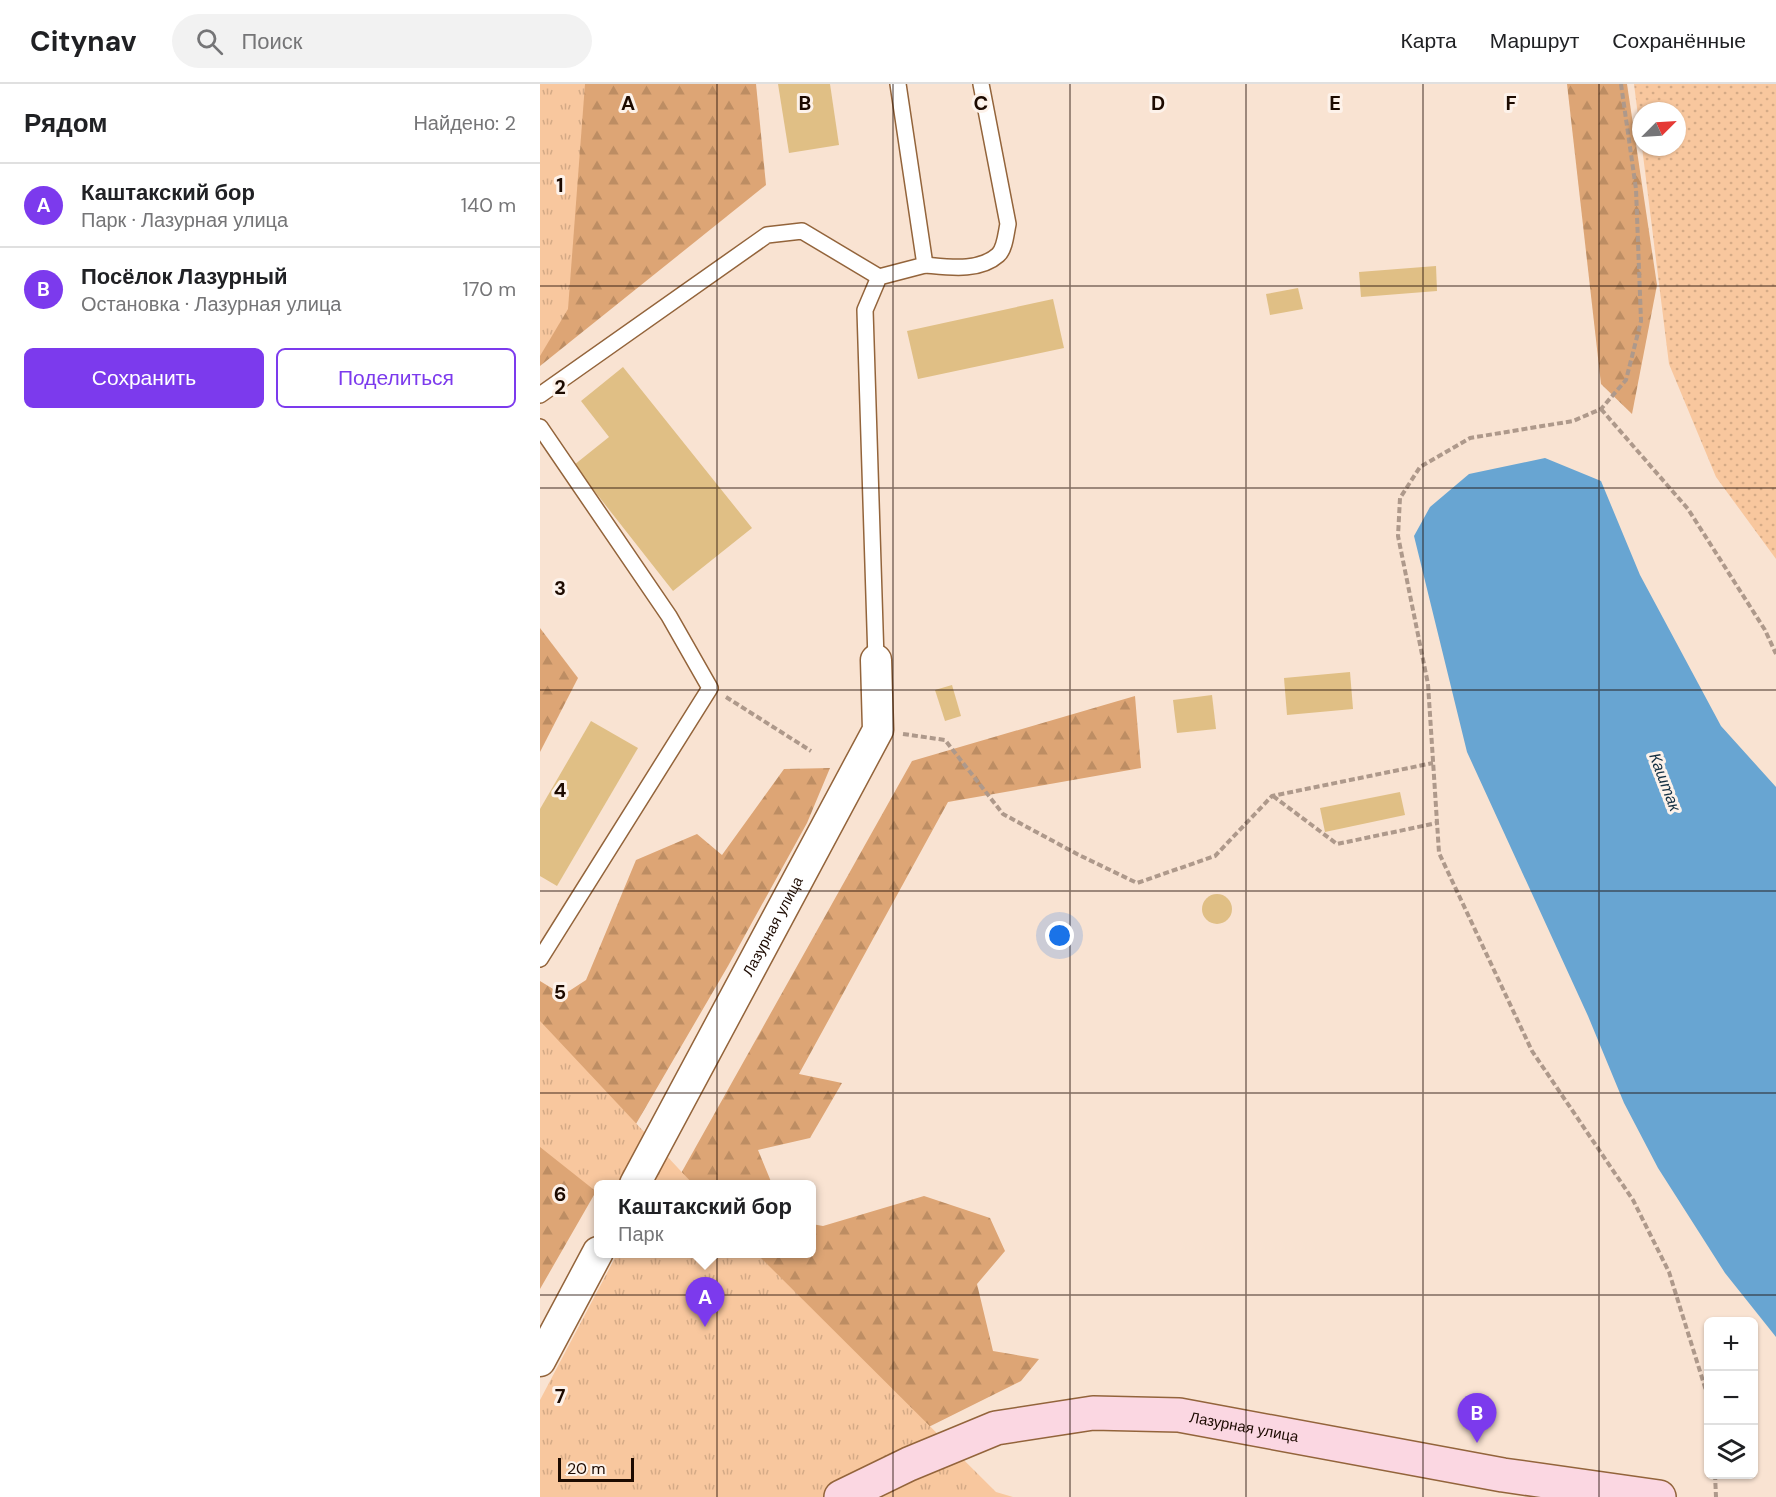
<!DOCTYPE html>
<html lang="ru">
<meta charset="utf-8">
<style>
body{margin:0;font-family:"DM Sans",sans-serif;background:#f2f2f2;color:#202124}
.controls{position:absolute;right:18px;bottom:18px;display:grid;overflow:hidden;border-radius:9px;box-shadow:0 2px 4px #0004}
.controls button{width:54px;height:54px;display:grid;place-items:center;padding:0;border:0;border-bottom:2px solid #e0e0e0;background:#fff;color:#202124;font:30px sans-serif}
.compass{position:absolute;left:1092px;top:18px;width:54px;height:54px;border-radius:50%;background:#fff;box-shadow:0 2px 4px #0004;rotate:66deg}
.scale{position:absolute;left:18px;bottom:15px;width:76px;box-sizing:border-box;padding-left:6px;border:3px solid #1c0a00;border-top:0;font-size:16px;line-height:21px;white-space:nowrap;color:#1c0a00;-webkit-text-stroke:4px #fdf2ea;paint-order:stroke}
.you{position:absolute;left:520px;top:852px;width:21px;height:21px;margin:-15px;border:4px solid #fff;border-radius:50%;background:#1a73e8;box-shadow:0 0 0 9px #1a73e833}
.badge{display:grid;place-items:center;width:39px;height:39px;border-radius:50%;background:#7c3aed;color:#fff;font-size:20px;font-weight:700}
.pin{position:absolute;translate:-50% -50px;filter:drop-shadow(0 2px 3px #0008)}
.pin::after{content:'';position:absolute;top:32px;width:21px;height:18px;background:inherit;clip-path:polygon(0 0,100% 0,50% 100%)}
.popup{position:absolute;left:54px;top:1096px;width:222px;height:78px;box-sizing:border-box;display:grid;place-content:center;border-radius:9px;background:#fff;filter:drop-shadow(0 2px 4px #0005);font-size:20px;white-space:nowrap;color:#757577}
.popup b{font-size:22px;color:#202124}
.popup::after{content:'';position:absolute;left:50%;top:100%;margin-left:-12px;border:12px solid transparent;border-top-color:#fff}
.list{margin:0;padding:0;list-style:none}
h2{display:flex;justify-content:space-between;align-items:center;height:78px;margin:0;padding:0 24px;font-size:26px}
h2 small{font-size:20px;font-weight:400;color:#757577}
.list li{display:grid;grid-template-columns:39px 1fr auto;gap:18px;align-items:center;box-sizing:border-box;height:84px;padding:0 24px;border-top:2px solid #e0e0e0}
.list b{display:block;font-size:22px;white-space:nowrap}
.list p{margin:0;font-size:20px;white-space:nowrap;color:#757577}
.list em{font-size:20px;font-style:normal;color:#757577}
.actions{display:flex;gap:12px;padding:18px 24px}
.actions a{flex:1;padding:14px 0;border:2px solid #7c3aed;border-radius:9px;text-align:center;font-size:21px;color:#7c3aed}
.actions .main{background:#7c3aed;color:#fff}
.icon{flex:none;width:33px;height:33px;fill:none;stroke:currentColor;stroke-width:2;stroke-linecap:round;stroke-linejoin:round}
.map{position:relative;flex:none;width:1236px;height:1413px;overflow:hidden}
header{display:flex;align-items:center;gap:36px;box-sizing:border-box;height:84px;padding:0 30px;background:#fff;border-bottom:2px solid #e0e0e0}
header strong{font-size:28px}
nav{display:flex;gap:33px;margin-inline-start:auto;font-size:21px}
.search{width:420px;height:54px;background:#f2f2f2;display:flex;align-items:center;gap:15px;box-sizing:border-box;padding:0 21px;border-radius:33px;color:#757577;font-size:22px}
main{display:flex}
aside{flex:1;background:#fff}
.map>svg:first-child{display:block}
</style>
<header>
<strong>Citynav</strong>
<div class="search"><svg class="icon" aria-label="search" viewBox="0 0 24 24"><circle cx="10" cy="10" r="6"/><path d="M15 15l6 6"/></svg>Поиск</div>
<nav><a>Карта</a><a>Маршрут</a><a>Сохранённые</a></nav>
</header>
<main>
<aside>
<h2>Рядом<small>Найдено: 2</small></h2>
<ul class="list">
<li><span class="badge">A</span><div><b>Каштакский бор</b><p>Парк · Лазурная улица</p></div><em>140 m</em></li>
<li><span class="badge">B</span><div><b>Посёлок Лазурный</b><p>Остановка · Лазурная улица</p></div><em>170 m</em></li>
</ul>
<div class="actions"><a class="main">Сохранить</a><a>Поделиться</a></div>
</aside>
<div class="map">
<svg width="1236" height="1413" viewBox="0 0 1236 1413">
<defs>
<pattern id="grass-dots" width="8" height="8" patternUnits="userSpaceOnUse" patternTransform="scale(1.5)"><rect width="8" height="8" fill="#f8c79e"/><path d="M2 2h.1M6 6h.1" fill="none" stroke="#d4aa86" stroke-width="1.8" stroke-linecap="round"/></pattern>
<pattern id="forest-firs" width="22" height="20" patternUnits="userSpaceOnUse" patternTransform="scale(1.5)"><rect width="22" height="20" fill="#dda575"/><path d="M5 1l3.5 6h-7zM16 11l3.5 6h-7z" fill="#bd8d63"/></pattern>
<pattern id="park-tufts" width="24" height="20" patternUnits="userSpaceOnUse" patternTransform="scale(1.5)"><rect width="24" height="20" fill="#f8c79e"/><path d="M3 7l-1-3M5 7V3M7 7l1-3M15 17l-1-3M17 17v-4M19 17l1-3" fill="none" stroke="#d4aa86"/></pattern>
</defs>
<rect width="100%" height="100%" fill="#f9e3d2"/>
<path fill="url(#grass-dots)" d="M1094 0H1236V475L1176 393 1129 280 1102 63H1137V27H1101V56Z"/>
<g fill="url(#forest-firs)">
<path d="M0 0H216L226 101 0 282Z"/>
<path d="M1027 0H1087L1117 201 1092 330 1061 300Z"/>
<path d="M0 544 38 594 0 668Z"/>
<path d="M595 612 601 684 408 718 259 990 302 999 270 1054 218 1066 232 1100H135L372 677Z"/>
<path d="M290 684 267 739 188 882 61 1100H58V1104L0 1205V897L23 911 46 896 96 776 157 750 182 771 244 685Z"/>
<path d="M384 1112 450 1134 465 1167 437 1200 453 1267 499 1275 481 1297 248 1413 96 1170H272V1140L283 1142Z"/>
</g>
<g fill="url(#park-tufts)">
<path d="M0 0H45L28 225 0 272Z"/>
<path d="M0 937 153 1100H58V1109L0 1063Z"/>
<path d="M77 1170H217L456 1408 473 1413H0V1316Z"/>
</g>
<path fill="#68a5d2" d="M1005 374 1061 397 1100 491 1181 642 1236 703V1253L1185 1189 1118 1084 1084 1019 1048 932 927 668 874 452 890 423 929 390Z"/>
<g fill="#e0bf85">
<path d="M238 0H290L299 61 249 69Z"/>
<path d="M896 182 897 207 821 213 819 188Z"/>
<path d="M758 204 763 225 730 231 726 210Z"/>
<path d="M513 215 524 264 378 295 367 247Z"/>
<path d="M83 283 212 444 133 507 34 381 69 353 41 317Z"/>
<path d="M810 588 813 625 747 631 744 594Z"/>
<path d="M412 601 421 632 405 637 395 606Z"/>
<path d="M672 611 676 645 637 649 633 616Z"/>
<path d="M51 637 98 664 17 802 0 792V725Z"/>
<path d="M860 708 865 731 785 748 780 724Z"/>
<circle cx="677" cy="825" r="15"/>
</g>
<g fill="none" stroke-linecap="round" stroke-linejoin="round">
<g stroke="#93643b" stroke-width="18">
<g id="lane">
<path d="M385 181C408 183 439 188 458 171 465 165 466 149 468 140L441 0"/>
<path d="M0 311 227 151 262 147 339 193"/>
<path d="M0 343 129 532 170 604 0 875"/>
<path d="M336 576 325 226 339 193 385 181 358 0"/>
</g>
</g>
<g stroke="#93643b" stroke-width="33">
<g id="street">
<path id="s1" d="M95 1100 338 646 336 576"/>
<path d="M0 1277 58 1168"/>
</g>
</g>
<g stroke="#93643b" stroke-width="36">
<g id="secondary">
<path id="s2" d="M301 1413 369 1380 456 1344 553 1329 639 1331 963 1391 1119 1413"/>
</g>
</g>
<g stroke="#ae998b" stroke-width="4" stroke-dasharray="6 3" stroke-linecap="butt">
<path d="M1081 0 1096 105 1101 237 1086 296 1061 325 1033 337 930 354 880 383 860 414 858 452 888 600 899 769 992 967 1093 1116 1129 1188 1168 1313"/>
<path d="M1061 325 1148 425 1225 546 1236 570"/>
<path d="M186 613 271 667"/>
<path d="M363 650 405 656 463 730 537 770 597 799 675 772 732 712 893 679"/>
<path d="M733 712 797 760 897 739"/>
<path d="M1175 1390 1176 1413"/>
</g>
<use href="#lane" stroke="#fff" stroke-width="15"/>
<use href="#street" stroke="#fff" stroke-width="30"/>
<use href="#secondary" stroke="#fbd7e2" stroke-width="33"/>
</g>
<path fill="none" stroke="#1c0a00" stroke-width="1.5" stroke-opacity="0.55" d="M177 0V1413M353 0V1413M530 0V1413M706 0V1413M883 0V1413M1059 0V1413M0 202H1236M0 404H1236M0 606H1236M0 807H1236M0 1009H1236M0 1211H1236"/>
<g text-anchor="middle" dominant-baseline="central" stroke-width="6" stroke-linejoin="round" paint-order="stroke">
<g font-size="15" fill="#1c0a00" stroke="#fdf2ea">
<text stroke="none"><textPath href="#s1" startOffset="292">Лазурная улица</textPath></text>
<text stroke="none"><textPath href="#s2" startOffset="420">Лазурная улица</textPath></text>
</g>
<g font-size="16" font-style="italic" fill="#132f42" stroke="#fdf2ea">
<text transform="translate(1125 698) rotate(69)">Каштак</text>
</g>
</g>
<g font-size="20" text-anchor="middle" font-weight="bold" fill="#1c0a00" stroke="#fdf2ea" stroke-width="6" stroke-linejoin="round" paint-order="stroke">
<text x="88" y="26">A</text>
<text x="265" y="26">B</text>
<text x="441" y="26">C</text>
<text x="618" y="26">D</text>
<text x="795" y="26">E</text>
<text x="971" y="26">F</text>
<text x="20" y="108">1</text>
<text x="20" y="310">2</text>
<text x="20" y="511">3</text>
<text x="20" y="713">4</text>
<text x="20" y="915">5</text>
<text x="20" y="1117">6</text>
<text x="20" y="1319">7</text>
</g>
</svg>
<div class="controls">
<button>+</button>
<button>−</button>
<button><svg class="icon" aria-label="layers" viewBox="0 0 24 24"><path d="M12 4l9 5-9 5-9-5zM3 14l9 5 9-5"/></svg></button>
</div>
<svg class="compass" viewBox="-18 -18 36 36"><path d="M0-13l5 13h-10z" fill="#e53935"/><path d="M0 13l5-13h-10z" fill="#757577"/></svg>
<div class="scale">20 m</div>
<div class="you"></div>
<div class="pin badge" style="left:165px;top:1243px">A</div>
<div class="popup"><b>Каштакский бор</b>Парк</div>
<div class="pin badge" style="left:937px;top:1359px">B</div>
</div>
</main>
